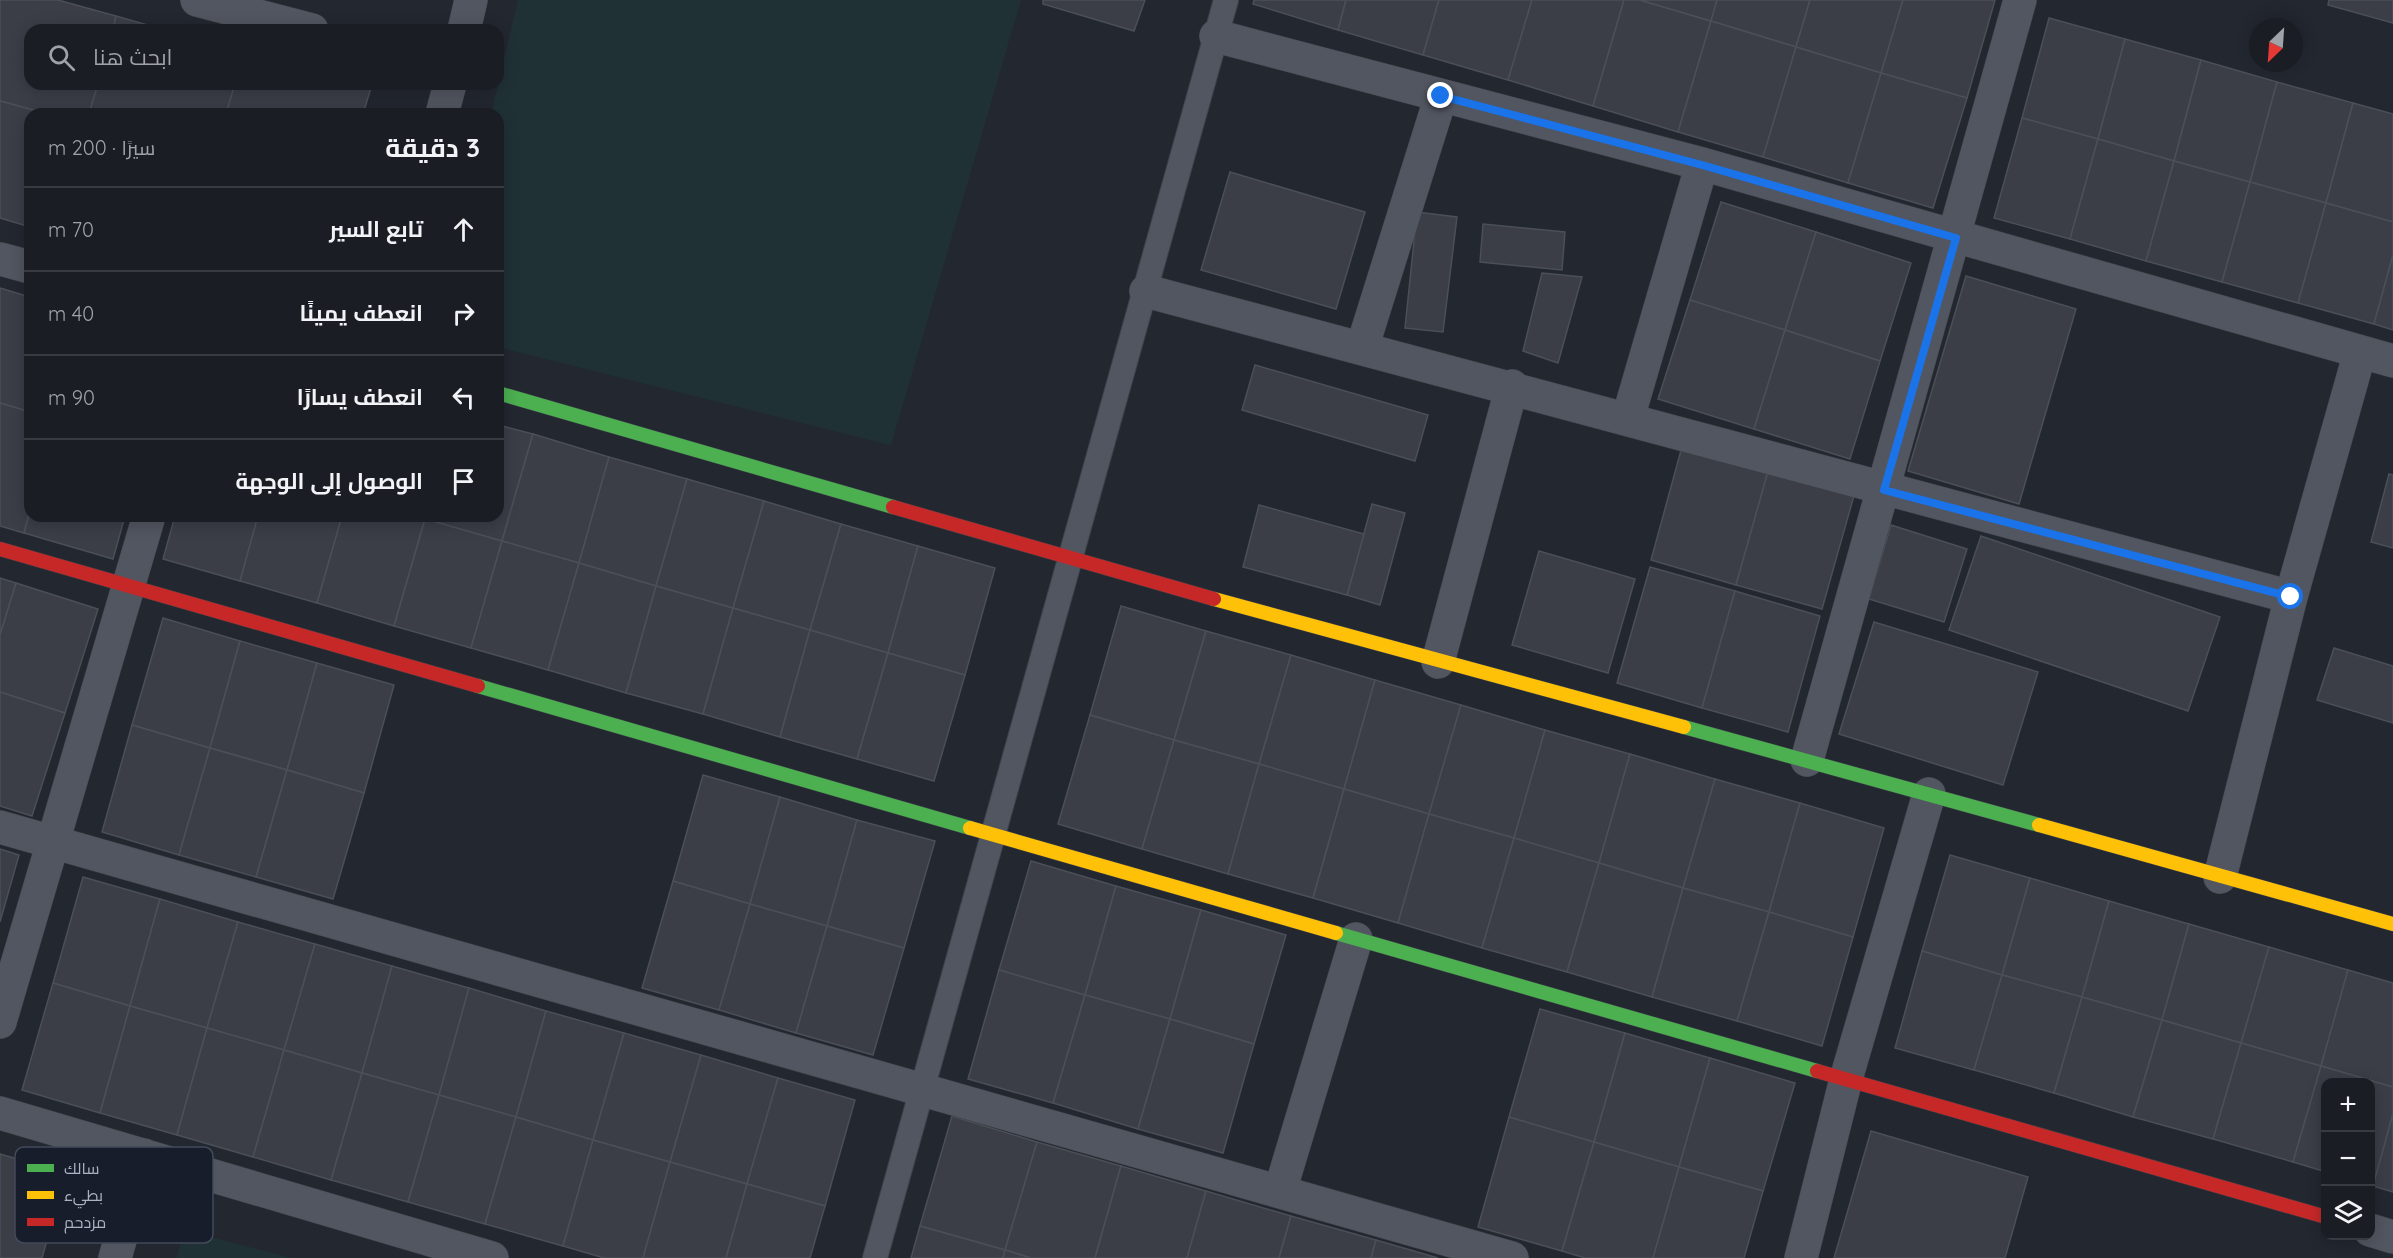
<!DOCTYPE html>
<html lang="ar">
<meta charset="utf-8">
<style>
body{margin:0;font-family:Quicksand,Cairo,sans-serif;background:#272a31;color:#f1f3f6;direction:rtl}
.controls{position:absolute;right:18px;bottom:18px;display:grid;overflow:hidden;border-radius:12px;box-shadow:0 3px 15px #0003}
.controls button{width:54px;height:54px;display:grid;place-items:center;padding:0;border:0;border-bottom:2px solid #383b41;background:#1a1d24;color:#f1f3f6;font:30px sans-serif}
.compass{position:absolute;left:2249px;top:18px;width:54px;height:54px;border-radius:50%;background:#1a1d24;box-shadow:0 3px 15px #0003;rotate:205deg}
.stop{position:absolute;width:18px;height:18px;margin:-14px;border:4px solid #1a73e8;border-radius:50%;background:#fff}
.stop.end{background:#1a73e8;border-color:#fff;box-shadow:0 2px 6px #0008}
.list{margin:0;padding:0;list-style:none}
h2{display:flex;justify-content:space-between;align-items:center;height:78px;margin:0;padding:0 24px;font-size:26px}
h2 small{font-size:20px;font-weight:400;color:#9fa2a6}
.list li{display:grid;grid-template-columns:39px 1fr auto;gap:18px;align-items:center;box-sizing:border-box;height:84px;padding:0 24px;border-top:2px solid #383b41}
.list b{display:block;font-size:22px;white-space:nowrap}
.list em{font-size:20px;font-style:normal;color:#9fa2a6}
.icon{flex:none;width:33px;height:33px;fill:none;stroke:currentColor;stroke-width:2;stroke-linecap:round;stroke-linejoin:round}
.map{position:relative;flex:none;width:2393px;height:1258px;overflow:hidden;direction:ltr}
.search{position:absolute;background:#1a1d24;box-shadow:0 3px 15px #0003;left:24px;top:24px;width:480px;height:66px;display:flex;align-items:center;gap:15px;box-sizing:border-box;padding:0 21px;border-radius:18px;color:#9fa2a6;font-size:22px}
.panel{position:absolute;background:#1a1d24;box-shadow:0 3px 15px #0003;left:24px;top:108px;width:480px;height:414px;border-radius:18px;direction:rtl}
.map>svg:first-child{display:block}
</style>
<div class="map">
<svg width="2393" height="1258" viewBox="0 0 2393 1258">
<rect width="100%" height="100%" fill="#232730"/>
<g fill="#203136">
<path d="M518 0H1021L891 445 498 347V114H491Z"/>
<path d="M184 1230 291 1258H177Z"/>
</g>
<g fill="#3b3e47" stroke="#4a4f58" stroke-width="1.5">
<path d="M0 0H58L116 16 113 30H30V84H98L89 114H48L0 101Z"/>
<path d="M1043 0H1145L1134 31 1043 4Z"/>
<path d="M1254 0H1346L1338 30 1253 4Z"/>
<path d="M1346 0H1439L1423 55 1338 30Z"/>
<path d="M1439 0H1532L1508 80 1423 55Z"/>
<path d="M1532 0H1624L1593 106 1508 80Z"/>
<path d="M1624 0H1640L1711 21 1678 132 1593 106Z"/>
<path d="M1640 0H1717L1711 21Z"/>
<path d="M1717 0H1810L1796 47 1711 21Z"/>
<path d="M1810 0H1903L1881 73 1796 47Z"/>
<path d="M1903 0H1995L1967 98 1881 73Z"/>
<path d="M2329 0H2393V23L2328 5Z"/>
<path d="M116 16 165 30H113Z"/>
<path d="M2049 18 2125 39 2098 139 2022 118Z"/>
<path d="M1711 21 1796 47 1763 157 1678 132Z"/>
<path d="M2125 39 2201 60 2174 161 2098 139Z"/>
<path d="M1796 47 1881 73 1848 183 1763 157Z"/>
<path d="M2201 60 2277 82 2250 182 2174 161Z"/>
<path d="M1881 73 1967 98 1933 208 1848 183Z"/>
<path d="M2277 82 2353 103 2326 203 2250 182Z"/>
<path d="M98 84H235L226 114H89Z"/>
<path d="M235 84H357L371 88 363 114H226Z"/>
<path d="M0 101 48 114H30V227L0 218Z"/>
<path d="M2353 103 2393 114V222L2326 203Z"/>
<path d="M2022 118 2098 139 2070 239 1994 218Z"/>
<path d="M2098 139 2174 161 2146 261 2070 239Z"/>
<path d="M2174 161 2250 182 2222 282 2146 261Z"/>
<path d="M1230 172 1365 212 1336 309 1201 270Z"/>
<path d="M2250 182 2326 203 2298 303 2222 282Z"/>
<path d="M1721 202 1816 232 1785 330 1690 300Z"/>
<path d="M2326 203 2393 222V255L2374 324 2298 303Z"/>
<path d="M1417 212 1457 217 1443 332 1405 328Z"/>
<path d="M1483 224 1565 232 1562 270 1480 262Z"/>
<path d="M1816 232 1911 263 1880 361 1785 330Z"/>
<path d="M2393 255V330L2374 324Z"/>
<path d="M1542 273 1582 277 1558 363 1523 351Z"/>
<path d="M1966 276 2076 309 2019 504 1908 471Z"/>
<path d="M0 288 30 297V412L0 403Z"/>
<path d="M1690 300 1785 330 1754 429 1658 399Z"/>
<path d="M1785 330 1880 361 1850 459 1754 429Z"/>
<path d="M1255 365 1428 415 1415 461 1242 410Z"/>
<path d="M0 403 30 412V511L24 533 0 526Z"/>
<path d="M498 425 533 434 502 541 425 519 426 516H498Z"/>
<path d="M533 434 609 457 579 563 502 541Z"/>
<path d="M1683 443 1769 468 1736 585 1651 560Z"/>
<path d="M609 457 687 479 656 586 579 563Z"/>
<path d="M1769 468 1855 492 1822 609 1736 585Z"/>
<path d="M2389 474 2393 475V548L2371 542Z"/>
<path d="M687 479 764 501 733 608 656 586Z"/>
<path d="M764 501 841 524 810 630 733 608Z"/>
<path d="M1372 504 1405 513 1380 605 1347 595Z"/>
<path d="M1259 505 1364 534 1347 595 1243 567Z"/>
<path d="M30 511V516H125L113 559 24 533Z"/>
<path d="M175 516H258L240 581 163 559Z"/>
<path d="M258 516H342L317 603 240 581Z"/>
<path d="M342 516H415L425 519 394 626 317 603Z"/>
<path d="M425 519 502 541 471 648 394 626Z"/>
<path d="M841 524 918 546 888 653 810 630Z"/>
<path d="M1891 525 1967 549 1944 622 1869 599Z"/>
<path d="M1981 536 2220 617 2188 711 1949 630Z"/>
<path d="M502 541 579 563 548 670 471 648Z"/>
<path d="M918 546 995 568 965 675 888 653Z"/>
<path d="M1539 551 1635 579 1608 673 1512 645Z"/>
<path d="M579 563 656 586 626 693 548 670Z"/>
<path d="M1650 567 1735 591 1702 708 1617 683Z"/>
<path d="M0 578 16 583 0 635Z"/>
<path d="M16 583 98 609 65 713 0 692V635Z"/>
<path d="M656 586 733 608 703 714 626 693Z"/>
<path d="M1735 591 1820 616 1788 732 1702 708Z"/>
<path d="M1121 606 1206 631 1174 740 1090 715Z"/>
<path d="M733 608 810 630 780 737 703 714Z"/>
<path d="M163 618 240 641 210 748 132 725Z"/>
<path d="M1874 622 2038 672 2003 785 1839 734Z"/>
<path d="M810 630 888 653 857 759 780 737Z"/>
<path d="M1206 631 1291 655 1259 764 1174 740Z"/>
<path d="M240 641 317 663 287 770 210 748Z"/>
<path d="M2334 648 2393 666V723L2317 700Z"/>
<path d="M888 653 965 675 934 781 857 759Z"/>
<path d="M1291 655 1375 680 1344 789 1259 764Z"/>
<path d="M317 663 394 685 364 793 287 770Z"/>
<path d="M1375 680 1461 705 1429 814 1344 789Z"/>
<path d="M0 692 65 713 32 816 0 806Z"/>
<path d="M1461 705 1545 730 1514 838 1429 814Z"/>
<path d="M1090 715 1174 740 1142 849 1058 824Z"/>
<path d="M132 725 210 748 179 855 102 832Z"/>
<path d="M1545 730 1630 754 1599 863 1514 838Z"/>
<path d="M1174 740 1259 764 1228 874 1142 849Z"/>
<path d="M210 748 287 770 256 877 179 855Z"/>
<path d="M1630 754 1715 779 1683 888 1599 863Z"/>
<path d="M1259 764 1344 789 1313 898 1228 874Z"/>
<path d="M287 770 364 793 333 899 256 877Z"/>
<path d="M703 775 780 797 750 904 673 881Z"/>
<path d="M1715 779 1800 803 1769 912 1683 888Z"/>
<path d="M1344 789 1429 814 1398 923 1313 898Z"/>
<path d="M780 797 857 820 827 926 750 904Z"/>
<path d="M1800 803 1884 828 1853 937 1769 912Z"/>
<path d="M1429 814 1514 838 1482 948 1398 923Z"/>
<path d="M857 820 935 841 904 948 827 926Z"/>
<path d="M1514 838 1599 863 1567 972 1482 948Z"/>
<path d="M0 849 19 855 0 922Z"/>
<path d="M1950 855 2030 878 2002 975 1922 951Z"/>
<path d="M1031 861 1116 886 1085 995 999 970Z"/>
<path d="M1599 863 1683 888 1652 997 1567 972Z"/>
<path d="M83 877 160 899 130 1006 53 983Z"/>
<path d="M2030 878 2109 901 2082 997 2002 975Z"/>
<path d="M673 881 750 904 719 1010 642 988Z"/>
<path d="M1116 886 1201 910 1170 1019 1085 995Z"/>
<path d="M1683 888 1769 912 1737 1021 1652 997Z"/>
<path d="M160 899 238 922 207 1028 130 1006Z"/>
<path d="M2109 901 2189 924 2162 1020 2082 997Z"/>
<path d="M750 904 827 926 796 1033 719 1010Z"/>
<path d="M1201 910 1286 935 1254 1044 1170 1019Z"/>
<path d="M1769 912 1853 937 1822 1046 1737 1021Z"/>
<path d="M238 922 315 944 284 1050 207 1028Z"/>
<path d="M2189 924 2269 947 2241 1043 2162 1020Z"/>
<path d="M827 926 904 948 873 1055 796 1033Z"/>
<path d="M315 944 392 966 362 1073 284 1050Z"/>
<path d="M2269 947 2348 970 2321 1066 2241 1043Z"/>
<path d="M1922 951 2002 975 1974 1070 1895 1048Z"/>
<path d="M392 966 469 988 439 1095 362 1073Z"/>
<path d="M999 970 1085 995 1053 1103 968 1079Z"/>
<path d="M2348 970 2393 983V1087L2321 1066Z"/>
<path d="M2002 975 2082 997 2054 1093 1974 1070Z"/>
<path d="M53 983 130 1006 100 1113 22 1090Z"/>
<path d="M469 988 546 1011 516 1117 439 1095Z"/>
<path d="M1085 995 1170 1019 1138 1129 1053 1103Z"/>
<path d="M2082 997 2162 1020 2133 1117 2054 1093Z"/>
<path d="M130 1006 207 1028 177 1135 100 1113Z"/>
<path d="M1540 1009 1625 1033 1594 1142 1509 1117Z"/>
<path d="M546 1011 624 1033 593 1140 516 1117Z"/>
<path d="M1170 1019 1254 1044 1223 1153 1138 1129Z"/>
<path d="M2162 1020 2241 1043 2213 1139 2133 1117Z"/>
<path d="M207 1028 284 1050 253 1157 177 1135Z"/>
<path d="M624 1033 701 1055 670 1162 593 1140Z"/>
<path d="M1625 1033 1710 1058 1679 1167 1594 1142Z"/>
<path d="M2241 1043 2321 1066 2293 1162 2213 1139Z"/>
<path d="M284 1050 362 1073 331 1180 253 1157Z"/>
<path d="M701 1055 778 1078 747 1184 670 1162Z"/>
<path d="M1710 1058 1795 1083 1763 1191 1679 1167Z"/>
<path d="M2321 1066 2393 1087V1114L2373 1186 2370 1185V1082H2326V1172L2293 1162Z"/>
<path d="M362 1073 439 1095 408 1202 331 1180Z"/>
<path d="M778 1078 855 1100 825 1206 747 1184Z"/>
<path d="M439 1095 516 1117 485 1224 408 1202Z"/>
<path d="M2393 1114V1192L2373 1186Z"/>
<path d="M952 1116 1037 1142 1005 1250 920 1226Z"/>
<path d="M516 1117 593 1140 563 1246 485 1224Z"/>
<path d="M1509 1117 1594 1142 1562 1251 1478 1227Z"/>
<path d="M1871 1131 2028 1177 2005 1258H1834Z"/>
<path d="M593 1140 670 1162 643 1258H604L563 1246Z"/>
<path d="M1037 1142 1121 1166 1095 1258H1031L1005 1250Z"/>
<path d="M1594 1142 1679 1167 1653 1258H1585L1562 1251Z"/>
<path d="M0 1154 66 1173 42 1258H0Z"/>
<path d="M670 1162 747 1184 726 1258H643Z"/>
<path d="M1121 1166 1206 1191 1187 1258H1095Z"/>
<path d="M1679 1167 1763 1191 1744 1258H1653Z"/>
<path d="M747 1184 825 1206 810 1258H726Z"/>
<path d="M1206 1191 1291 1216 1279 1258H1187Z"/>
<path d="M1291 1216 1376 1240 1371 1258H1279Z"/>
<path d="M920 1226 1005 1250 1003 1258H911Z"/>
<path d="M1376 1240 1438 1258H1371Z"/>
<path d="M1005 1250 1031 1258H1003Z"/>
</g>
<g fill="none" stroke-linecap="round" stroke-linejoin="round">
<g stroke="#3e4249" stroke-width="26">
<path id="lane" d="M875 1258 1226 0"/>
</g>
<g stroke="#3e4249" stroke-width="34">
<g id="street">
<path d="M197 0 312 30"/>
<path d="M464 30 471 0"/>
<path d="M1216 36 1702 164 2393 361"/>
<path d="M442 114 450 84"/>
<path d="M0 259 30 267"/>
<path d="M1146 291C1528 391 1909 497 2291 597"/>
<path d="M1362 348 1441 96"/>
<path d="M1628 418 1702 164"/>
<path d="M1438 662 1512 386"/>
<path d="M1807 760 2020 0"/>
<path d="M0 827 1512 1258"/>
<path d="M2220 877 2291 597 2360 352"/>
<path d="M0 1022 149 516"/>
<path d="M0 1113 492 1258"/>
<path d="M1280 1191 1356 939"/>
<path d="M2370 1230 2393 1237"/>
<path d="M115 1258 144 1155"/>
<path d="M1801 1258 1846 1079 1929 794"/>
</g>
</g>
<g stroke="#3e4249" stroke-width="15">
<g id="fast">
<path d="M498 393 893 507"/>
<path d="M478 686 970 828"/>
<path d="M1684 727 2039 825"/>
<path d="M1336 933 1817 1071"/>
</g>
</g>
<g stroke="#3e4249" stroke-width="15">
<g id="slow">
<path d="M1214 599 1684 727"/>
<path d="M2039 825 2393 924"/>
<path d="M970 828 1336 933"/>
</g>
</g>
<g stroke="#3e4249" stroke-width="15">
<g id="jam">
<path d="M893 507 1214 599"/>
<path d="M0 549 478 686"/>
<path d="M1817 1071 2326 1217"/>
</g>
</g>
<use href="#lane" stroke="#525660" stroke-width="24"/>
<use href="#street" stroke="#525660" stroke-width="33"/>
<use href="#fast" stroke="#4caf50" stroke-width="14"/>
<use href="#slow" stroke="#ffc107" stroke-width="14"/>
<use href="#jam" stroke="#c62828" stroke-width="14"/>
</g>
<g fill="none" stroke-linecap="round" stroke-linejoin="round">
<path stroke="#1a73e8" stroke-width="8" d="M1441 96 1702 165 1956 238 1884 490 2291 597"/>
</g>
<rect x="15" y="1147" width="198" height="96" rx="9" fill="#171d2b" stroke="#434a59" stroke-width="1.5"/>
<rect x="27" y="1164" width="27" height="8" fill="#4caf50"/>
<rect x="27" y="1191" width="27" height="8" fill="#ffc107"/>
<rect x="27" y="1218" width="27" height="8" fill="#c62828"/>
<g font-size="16" fill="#aab2c4">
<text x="64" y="1174">سالك</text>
<text x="64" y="1201">بطيء</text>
<text x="64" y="1228">مزدحم</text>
</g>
</svg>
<div class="controls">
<button>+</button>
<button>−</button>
<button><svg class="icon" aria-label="layers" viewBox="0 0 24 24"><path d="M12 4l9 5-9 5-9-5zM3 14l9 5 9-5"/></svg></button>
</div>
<svg class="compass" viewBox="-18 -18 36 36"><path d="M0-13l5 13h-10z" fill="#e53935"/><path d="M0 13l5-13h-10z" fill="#9fa2a6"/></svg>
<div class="stop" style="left:2291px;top:597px"></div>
<div class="stop end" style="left:1441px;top:96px"></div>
<div class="search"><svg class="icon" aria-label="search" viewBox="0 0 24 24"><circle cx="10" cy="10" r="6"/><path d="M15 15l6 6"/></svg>ابحث هنا</div>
<section class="panel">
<h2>3 دقيقة<small>سيرًا · 200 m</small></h2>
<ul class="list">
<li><svg class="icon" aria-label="ahead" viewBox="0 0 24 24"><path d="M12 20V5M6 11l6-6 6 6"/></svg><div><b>تابع السير</b></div><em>70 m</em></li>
<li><svg class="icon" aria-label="right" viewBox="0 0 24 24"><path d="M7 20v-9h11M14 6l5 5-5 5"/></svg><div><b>انعطف يمينًا</b></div><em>40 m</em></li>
<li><svg class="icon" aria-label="left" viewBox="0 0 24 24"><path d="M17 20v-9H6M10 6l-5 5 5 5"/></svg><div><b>انعطف يسارًا</b></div><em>90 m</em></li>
<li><svg class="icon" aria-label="arrive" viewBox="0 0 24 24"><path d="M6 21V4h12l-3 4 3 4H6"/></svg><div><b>الوصول إلى الوجهة</b></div></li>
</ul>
</section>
</div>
